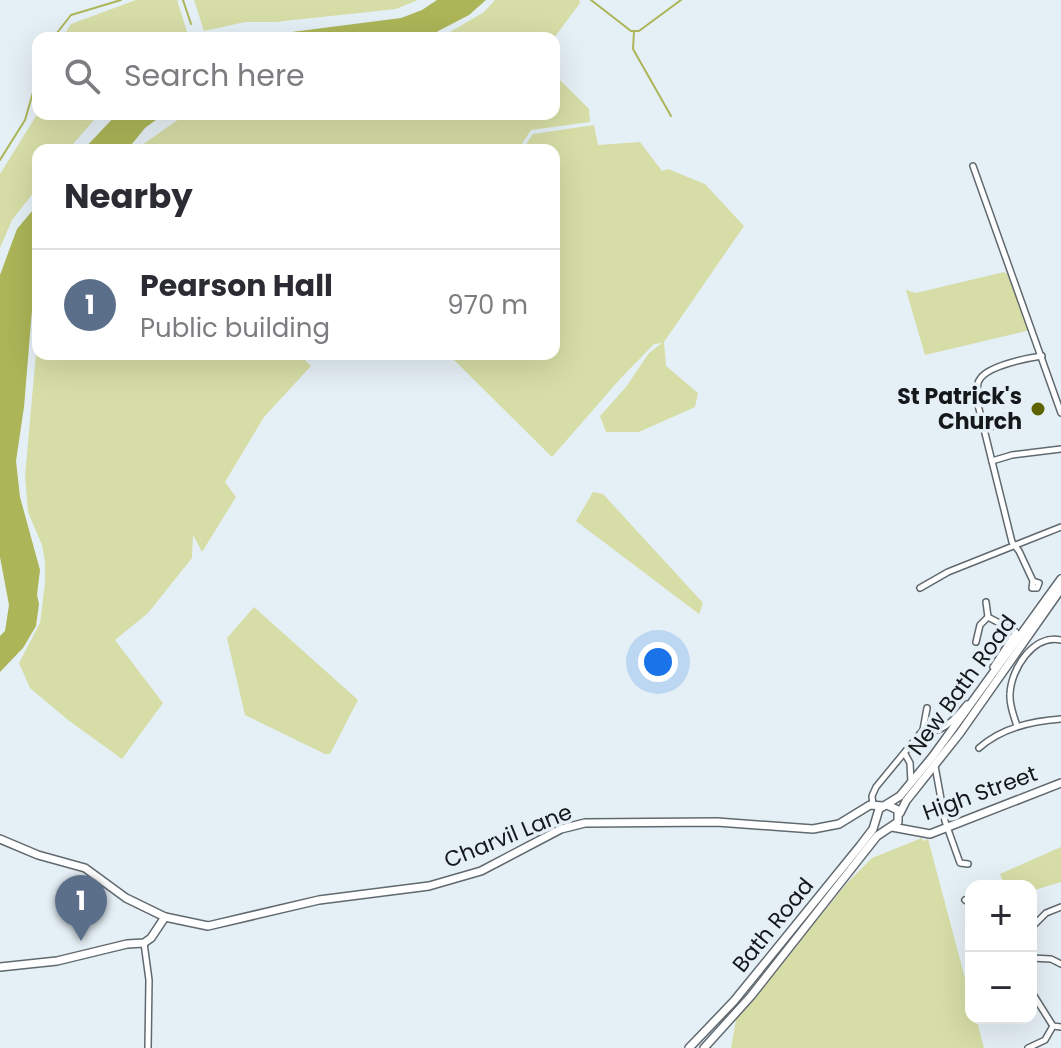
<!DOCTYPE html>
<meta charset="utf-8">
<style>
body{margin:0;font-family:Poppins,sans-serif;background:#f2f2f3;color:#2b2b33}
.controls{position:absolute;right:24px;bottom:24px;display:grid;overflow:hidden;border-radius:16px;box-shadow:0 8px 32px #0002}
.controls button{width:72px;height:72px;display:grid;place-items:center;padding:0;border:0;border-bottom:2px solid #e1e1e2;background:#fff;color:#2b2b33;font:40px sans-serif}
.you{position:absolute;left:658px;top:662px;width:28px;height:28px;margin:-20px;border:6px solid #fff;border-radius:50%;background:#1a73e8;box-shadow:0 0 0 12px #1a73e833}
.badge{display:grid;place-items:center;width:52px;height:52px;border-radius:50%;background:#7c3aed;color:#fff;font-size:26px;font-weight:700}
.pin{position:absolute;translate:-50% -66px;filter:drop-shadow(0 2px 4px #0008)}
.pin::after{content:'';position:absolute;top:42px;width:28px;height:24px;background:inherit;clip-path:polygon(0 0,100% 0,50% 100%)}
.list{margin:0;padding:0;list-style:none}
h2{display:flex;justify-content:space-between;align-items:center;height:104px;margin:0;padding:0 32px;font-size:34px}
h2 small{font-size:26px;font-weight:400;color:#7c7c81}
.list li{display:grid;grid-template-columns:52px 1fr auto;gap:24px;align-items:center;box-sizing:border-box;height:112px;padding:0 32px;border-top:2px solid #e1e1e2}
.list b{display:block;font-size:30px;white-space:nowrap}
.list p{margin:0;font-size:26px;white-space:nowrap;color:#7c7c81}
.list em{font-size:26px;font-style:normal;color:#7c7c81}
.icon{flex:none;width:44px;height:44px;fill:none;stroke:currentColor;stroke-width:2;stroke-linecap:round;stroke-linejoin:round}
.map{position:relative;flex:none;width:1061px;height:1048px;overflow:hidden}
.search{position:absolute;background:#fff;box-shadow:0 8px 32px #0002;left:32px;top:32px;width:528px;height:88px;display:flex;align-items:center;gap:20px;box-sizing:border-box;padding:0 28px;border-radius:16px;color:#7c7c81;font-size:30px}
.panel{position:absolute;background:#fff;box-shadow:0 8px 32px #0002;left:32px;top:144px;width:528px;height:216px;border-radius:16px}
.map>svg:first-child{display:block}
</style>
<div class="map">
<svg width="1061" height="1048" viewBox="0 0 1061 1048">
<rect width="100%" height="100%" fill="#e5f0f6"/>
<g fill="#d6dda6">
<path d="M136 0H177L189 38H62L71 24Z"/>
<path d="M194 0H418L396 9 275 22H245L204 31Z"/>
<path d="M495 0H579L580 3 554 38H440L484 12Z"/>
<path d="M554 40 557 77 589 109 590 122 531 130 518 150H135L186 114H554Z"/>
<path d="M38 113 99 114 68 150H38V187L12 220 0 248V174Z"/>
<path d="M594 125 598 145 640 142 662 171 668 169 705 184 744 226 664 342 666 366 698 393 695 407 639 432H606L600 416 626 387 649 353 662 343 654 344 620 379 552 457 448 354H554V150H522L533 134Z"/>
<path d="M1004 272 1011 277 1031 330 925 355 906 290 916 293Z"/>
<path d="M38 331V354H313L305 360 311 366 264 417 225 482 236 497 202 552 193 535 192 558 148 613 115 640 163 703 122 759 68 720 30 688 19 663 40 623 45 583V562L42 545 28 512 25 476Z"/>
<path d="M593 492 603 494 703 603 699 614 576 521Z"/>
<path d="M254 607 358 700 330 754H325L245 715 227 638Z"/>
<path d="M922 838 923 841 928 839 971 1001V1018H976L984 1048H731L736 1020 847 883 872 858Z"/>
<path d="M1061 847V882L1031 891V886H1005L1000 874Z"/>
</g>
<g fill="#acb557">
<path d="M437 0H486L469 15 425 38H227L236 35 276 34 401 18 422 10Z"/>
<path d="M117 114H164L145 128 127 150H83Z"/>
<path d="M38 204V283L32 310 24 407 16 461 20 497 40 570 37 595 39 604 36 626 23 648 0 672V636L5 631 9 605 0 557V275L17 229Z"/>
</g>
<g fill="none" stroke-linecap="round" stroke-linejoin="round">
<g stroke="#acb557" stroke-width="2">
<path d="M183 0 191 24"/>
<path d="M591 0 631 31H639L681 0"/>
<path d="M634 31 633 49 671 116"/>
<path d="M53 38 71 15 121 0"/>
<path d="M0 160 25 120 38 75"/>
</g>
<g stroke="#60696f" stroke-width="8">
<g id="minor">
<path d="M973 166 1061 413"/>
<path d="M984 429 1007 422 1006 417"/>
<path d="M992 461 1012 455 1061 449"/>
<path d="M1033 581 1032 588H1037L1039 583 1033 581 1019 551 1012 542 978 405C978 397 975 385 980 379 988 366 1027 358 1042 356"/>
<path d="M920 588 948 572 1061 527"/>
<path d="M986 602 988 617 1016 632 993 667"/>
<path d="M976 642 980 625 988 617"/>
<path d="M1017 726C1014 716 1009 705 1010 694 1011 669 1033 634 1061 640"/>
<path d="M923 730C942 736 955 718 967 704"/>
<path d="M979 748C1001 728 1032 721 1061 719"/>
<path d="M905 754 910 763 911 782"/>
<path d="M935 766 945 821 960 863 968 864"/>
<path d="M873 805 872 796 876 787 923 730 927 708"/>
<path d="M965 900 971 904"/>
<path d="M1031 928 1046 913 1061 907"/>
<path d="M144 943 149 980 148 1048"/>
<path d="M1031 958 1051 959 1061 964"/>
<path d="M1031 991 1053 1026 1061 1027"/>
<path d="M1028 1048 1045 1040 1053 1026"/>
</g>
</g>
<g stroke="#60696f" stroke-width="10">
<g id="major">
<path d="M900 813 906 801 960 733 1061 589"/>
<path d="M892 827 930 834 1061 783"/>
<path d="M0 839 38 855 85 868 126 898 165 917 208 926 319 900 429 886 481 871 561 829 585 823 717 822 813 829 839 824 870 805 883 806"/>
<path d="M0 967 57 961 127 944 144 943 151 938 165 917"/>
<path d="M689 1048 734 1001 860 846 873 829 879 809 900 796 933 756 1061 579"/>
<path d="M704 1048 751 996 877 836 898 822V810L887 805"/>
</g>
</g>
<use href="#minor" stroke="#fff" stroke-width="5"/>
<use href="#major" stroke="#fff" stroke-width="7"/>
</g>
<circle fill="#5d6300" stroke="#e5f0f6" stroke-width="3" cx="1038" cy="409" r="8"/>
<g text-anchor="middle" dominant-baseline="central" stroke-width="7" stroke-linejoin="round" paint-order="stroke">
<g font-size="22" font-weight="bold" fill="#14181a" stroke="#e5f0f6" text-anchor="end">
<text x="1022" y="396">St Patrick's<tspan x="1022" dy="25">Church</tspan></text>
</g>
<g font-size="22" fill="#14181a" stroke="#e5f0f6">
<text transform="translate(962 685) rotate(-54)">New Bath Road</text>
<text transform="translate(980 793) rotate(-20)">High Street</text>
<text transform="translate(508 836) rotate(-22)">Charvil Lane</text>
<text transform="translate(773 925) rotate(-51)">Bath Road</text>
</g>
</g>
</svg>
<div class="controls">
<button>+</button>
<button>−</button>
</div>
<div class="you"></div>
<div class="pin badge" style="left:81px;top:941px;background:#5c6f8a">1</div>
<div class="search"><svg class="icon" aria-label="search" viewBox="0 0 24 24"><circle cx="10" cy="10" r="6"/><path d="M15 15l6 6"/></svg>Search here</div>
<section class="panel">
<h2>Nearby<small></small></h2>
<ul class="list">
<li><span class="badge" style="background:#5c6f8a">1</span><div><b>Pearson Hall</b><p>Public building</p></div><em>970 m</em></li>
</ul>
</section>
</div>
